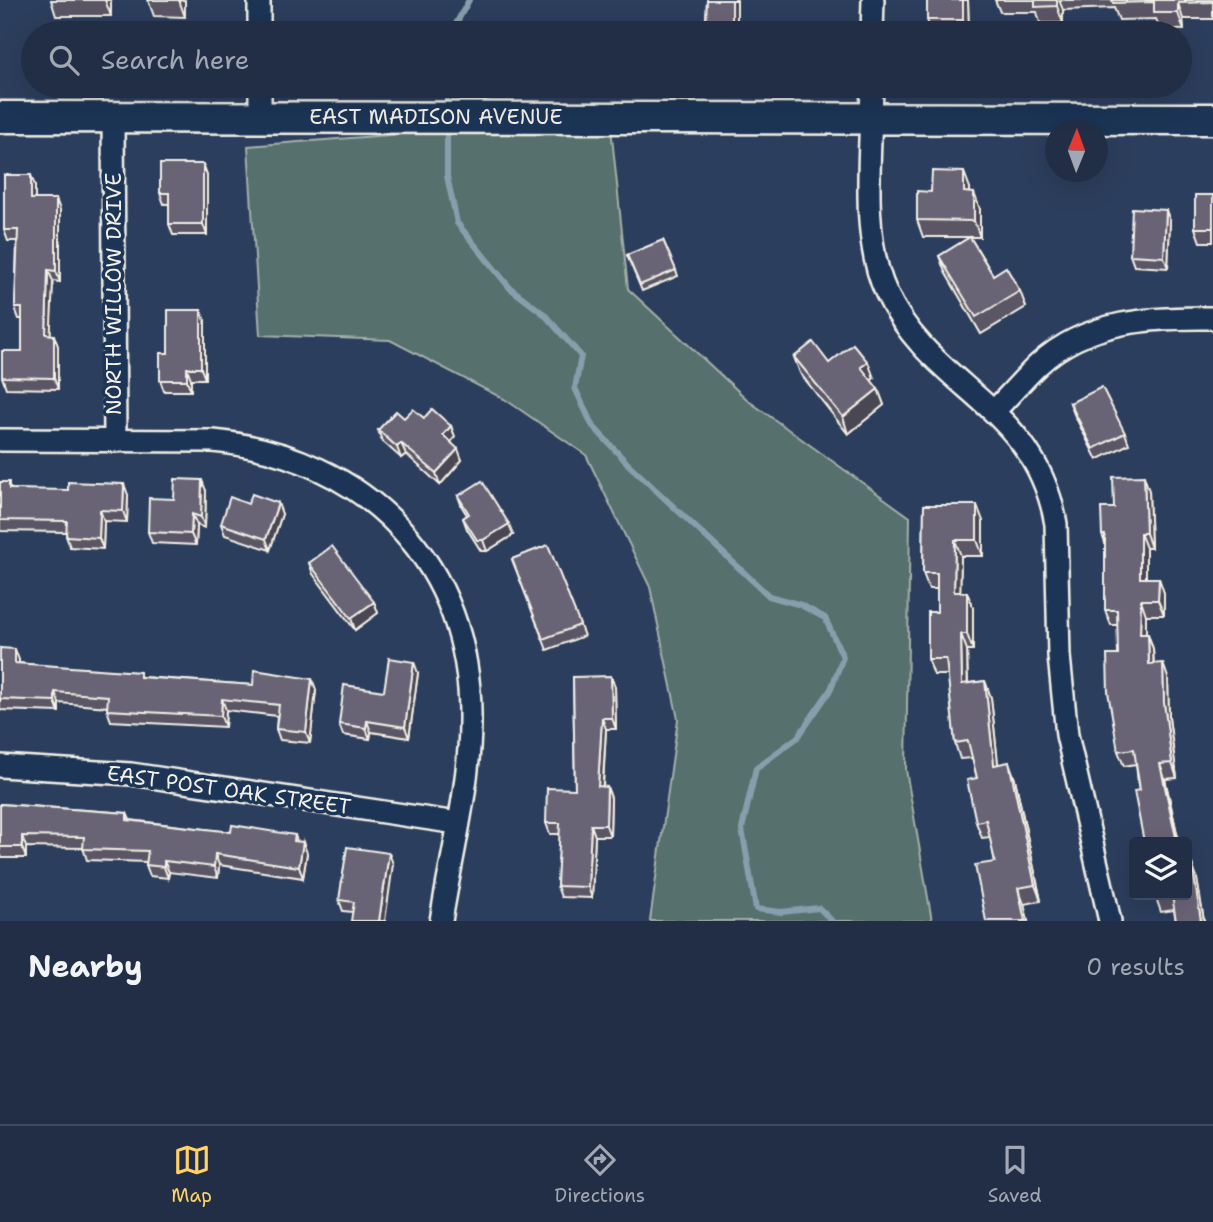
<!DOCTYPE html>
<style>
body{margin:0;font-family:"Shantell Sans",sans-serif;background:#2d3a51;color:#f1f3f6}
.controls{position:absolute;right:21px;bottom:21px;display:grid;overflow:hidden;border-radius:7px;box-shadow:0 7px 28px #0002}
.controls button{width:63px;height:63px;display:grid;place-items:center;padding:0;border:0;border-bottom:2px solid #3e4a5f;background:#212e46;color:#f1f3f6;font:35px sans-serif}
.compass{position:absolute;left:1045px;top:119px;width:63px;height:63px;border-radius:50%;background:#212e46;box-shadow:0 7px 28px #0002;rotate:1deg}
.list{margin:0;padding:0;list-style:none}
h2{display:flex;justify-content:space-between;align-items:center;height:91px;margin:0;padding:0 28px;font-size:30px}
h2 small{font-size:23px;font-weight:400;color:#a2a8b3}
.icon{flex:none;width:38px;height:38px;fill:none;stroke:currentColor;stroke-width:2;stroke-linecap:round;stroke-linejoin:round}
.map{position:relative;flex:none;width:1213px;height:921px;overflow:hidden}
.search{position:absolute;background:#212e46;box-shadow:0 7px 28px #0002;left:21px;right:21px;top:21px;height:77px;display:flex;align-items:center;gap:18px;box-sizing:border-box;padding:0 24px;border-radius:38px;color:#a2a8b3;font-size:26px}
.sheet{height:203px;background:#212e46}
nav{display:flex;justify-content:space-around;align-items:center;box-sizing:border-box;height:98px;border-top:2px solid #3e4a5f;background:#212e46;font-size:19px;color:#a2a8b3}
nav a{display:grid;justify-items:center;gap:4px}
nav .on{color:#ffd166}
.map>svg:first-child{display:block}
</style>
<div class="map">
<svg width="1213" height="921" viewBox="0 0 1213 921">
<rect width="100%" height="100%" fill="#2c3e5d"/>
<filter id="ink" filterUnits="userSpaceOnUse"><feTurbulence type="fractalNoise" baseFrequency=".0143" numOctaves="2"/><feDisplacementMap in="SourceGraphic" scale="14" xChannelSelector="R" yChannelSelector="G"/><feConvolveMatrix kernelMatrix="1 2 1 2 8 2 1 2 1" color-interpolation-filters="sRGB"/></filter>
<g filter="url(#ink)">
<path fill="#56706d" stroke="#a5b0aa" stroke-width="2" d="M610 118 628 289 750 402 910 517 906 770 932 921H650L678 719 650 587 586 455 506 400 390 340 260 335 248 146Z"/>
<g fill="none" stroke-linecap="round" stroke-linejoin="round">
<g stroke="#879fad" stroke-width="6">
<path d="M451 33 469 0"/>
<path d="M447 86V108"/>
<path d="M447 126V176L457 223 510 288 544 314 581 356 575 388 592 425 629 465 769 596 801 605 825 618 843 657 831 689 798 737 756 768 742 829 756 909 781 912 819 908 832 921"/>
</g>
<g stroke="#f4f1e8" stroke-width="26">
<g id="minor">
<path d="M259 0V33"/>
<path d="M872 33 873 0"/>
<path d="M260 86V117"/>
<path d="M872 86C871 147 860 237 886 292 932 391 1035 403 1056 524L1059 656 1067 735 1110 921"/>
<path d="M113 117 115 441"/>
<path d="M994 411C1009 396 1023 379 1039 364 1087 320 1152 317 1213 318"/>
<path d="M0 440 213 441C366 456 473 564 470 722 470 786 451 857 441 921"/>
<path d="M0 766 131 774 457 823"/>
</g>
</g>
<g stroke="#f4f1e8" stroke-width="35">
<path id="secondary" d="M0 117 1213 119"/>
</g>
<use href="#minor" stroke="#1d3557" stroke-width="21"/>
<use href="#secondary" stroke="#1d3557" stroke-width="30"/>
</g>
<g fill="#5a5665" stroke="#f4f1e8" stroke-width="2">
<path d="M51 0H111V16H56Z"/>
<path d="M148 0H185V17L154 16Z"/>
<path d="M707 0H737V24H755L758 33H711L706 21Z"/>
<path d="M927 0H968L969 33H932L927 20Z"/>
<path d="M995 0H1213V19H1183L1184 30 1160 29 1156 19 1119 20 1114 8 1063 10V23H1040L1037 12H1000Z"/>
<path d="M203 164 207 175V235H173L169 224V204H164L160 193Z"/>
<path d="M35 186V199L60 210V282L53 281 50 335 58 346V389L6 388 2 377 22 351V319H19L15 308 17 241H8L4 230Z"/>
<path d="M970 188V193L980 209V237H970L993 275 1020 291 1026 307 981 334 945 272 939 256 970 237H923L917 220 931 192Z"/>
<path d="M1213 195V242H1200L1195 228Z"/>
<path d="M1170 221 1168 268 1134 266 1130 255Z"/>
<path d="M663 240 678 276 642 291 627 255Z"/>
<path d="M205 321V379H191V391H164L160 380 168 353Z"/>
<path d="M794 357 829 363 874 378 871 380 878 389 884 405 848 434 800 373Z"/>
<path d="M1070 403 1125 433 1129 444 1097 460 1074 414Z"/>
<path d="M424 418 451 426 455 437 451 442 462 460 440 485 406 454 401 458 382 441 378 430Z"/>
<path d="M0 482 12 489 128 495 127 522 104 521 103 549 70 547 66 536V532L0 531Z"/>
<path d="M206 491 205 528 197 525 196 545 152 543 148 532Z"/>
<path d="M1149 491 1151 548H1146V578L1164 593V615H1146V634H1148L1153 649 1154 664 1168 678 1169 718 1177 778 1165 779 1179 842H1144L1136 764 1124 766 1118 751V625H1111L1105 610V543L1102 535 1114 508Z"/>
<path d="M458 496 513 535 487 551H481L467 529 463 518 467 515 462 507Z"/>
<path d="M248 504 282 514 270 550 225 535 221 524Z"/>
<path d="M924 505 983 521V556H961L960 592 973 608V650H967L968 683 985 681 991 698 998 764 1015 779 1041 901 1024 904 1028 921H986L995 862 990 837 982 838 976 822 977 778 972 758 960 759 955 743 948 675H934L928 659 937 612V589H929L923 573Z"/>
<path d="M548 545 584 636 547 650 512 559Z"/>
<path d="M309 563 374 602 378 613 355 630 313 574Z"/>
<path d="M0 648 19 660V663L143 677 253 685 312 679 316 690 310 743 280 740 276 729 277 716 226 710 225 727 111 721 107 710 108 707 59 703V712L0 710Z"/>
<path d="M418 673 409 738 371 732 370 739 343 735 339 724 384 691Z"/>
<path d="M573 677 615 687 616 729H606L603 787H607L611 798 610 836H595L592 898 561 897 557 886 560 834H550L546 823 575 789Z"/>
<path d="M0 804 127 813 130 820 231 832 295 835 297 842 307 853 303 878 219 865 218 878 169 872 168 878 150 876 146 865 147 862 87 860 83 848 26 847V858H2L0 853Z"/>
<path d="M393 864 353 912 343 911 339 900Z"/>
<path d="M1192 864 1197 879 1204 921H1176L1174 910 1161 912 1155 895Z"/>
</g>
<g fill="#4a4653" stroke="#f4f1e8" stroke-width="2">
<path d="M105 0H111V16Z"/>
<path d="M179 0H185V17Z"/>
<path d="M732 0H737V33L732 24Z"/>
<path d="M963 0H968L969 33H968L963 20Z"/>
<path d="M1057 0H1059L1063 10V23L1057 6Z"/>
<path d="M1178 3 1183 19 1184 30 1178 13Z"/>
<path d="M203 164 207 175V235L203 224Z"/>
<path d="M964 172 970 188V209L964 192Z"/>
<path d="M31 175 35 186V210L31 199Z"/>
<path d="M974 193 980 209V237L974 221Z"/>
<path d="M56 199 60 210V282L56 271Z"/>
<path d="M1166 210 1170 221 1168 268 1164 257Z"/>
<path d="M48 270 53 281 50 346 46 334Z"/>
<path d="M201 310 205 321V379L201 368Z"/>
<path d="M54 335 58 346V389L54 378Z"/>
<path d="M868 362 874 378 867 384 861 367Z"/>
<path d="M187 368 191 379V391L187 380Z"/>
<path d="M878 389 884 405 848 434 843 417Z"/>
<path d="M451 426 455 437 447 446 443 435Z"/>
<path d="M401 443 406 454 401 458 397 447Z"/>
<path d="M458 449 462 460 440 485 436 473Z"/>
<path d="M1144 476 1149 491 1151 548 1146 533Z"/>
<path d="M202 480 206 491 205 528 201 517Z"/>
<path d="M124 484 128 495 127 522 123 511Z"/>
<path d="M278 503 282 514 270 550 266 539Z"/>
<path d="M977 505 983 521V556L977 540Z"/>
<path d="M100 510 104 521 103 549 99 538Z"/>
<path d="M192 514 197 525 196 545 191 534Z"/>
<path d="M509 524 513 535 487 551 483 540Z"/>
<path d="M1140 533 1146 548V593L1140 578Z"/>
<path d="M955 540 961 556 960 608 954 592Z"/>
<path d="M1159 578 1164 593V615L1158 600Z"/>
<path d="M967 592 973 608V650L967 634Z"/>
<path d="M1141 600 1146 615V649L1140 634Z"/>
<path d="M374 602 378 613 355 630 351 618Z"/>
<path d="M961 634 967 650 968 700 962 684Z"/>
<path d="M1148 634 1153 649 1154 679 1149 664Z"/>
<path d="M15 649 19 660V674L15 663Z"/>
<path d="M414 662 418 673 409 738 405 727Z"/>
<path d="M1163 663 1168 678 1169 718 1177 778 1172 763 1164 703Z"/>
<path d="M611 676 615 687 616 729 612 718Z"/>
<path d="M312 679 316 690 310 743 306 732Z"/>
<path d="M985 681 991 698 1000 782 994 765Z"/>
<path d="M55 692 59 703V712L55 701Z"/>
<path d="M222 699 226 710 225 727 221 716Z"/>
<path d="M602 718 606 729 602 797 598 786Z"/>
<path d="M367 721 371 732 370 739 366 728Z"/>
<path d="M1009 762 1015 779 1041 901 1035 885Z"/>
<path d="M1160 764 1165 779 1179 842H1177Z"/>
<path d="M607 787 611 798 610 836 606 825Z"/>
<path d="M591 825 595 836 592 898 588 887Z"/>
<path d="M22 836 26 847V858L22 847Z"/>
<path d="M303 842 307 853 303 878 299 867Z"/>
<path d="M389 853 393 864 385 921H379Z"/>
<path d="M215 854 219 865 218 878 214 867Z"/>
<path d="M164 861 169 872 168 878 164 867Z"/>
<path d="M1192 864 1197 879 1204 921H1201Z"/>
<path d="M1018 888 1024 904 1028 921H1025Z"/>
</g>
<g fill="#696476" stroke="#f4f1e8" stroke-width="2">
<path d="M707 0H732V24H755V33H713V21H706Z"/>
<rect x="927" y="0" width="36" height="20"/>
<path d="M1035 0H1057V6L1035 7Z"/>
<path d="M1112 0H1213V2L1178 3V13H1154V2L1113 3Z"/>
<path d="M160 164H203V224H169V193H160Z"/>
<path d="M932 171 964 172V192L974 193V221L917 220V191L931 192Z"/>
<path d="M4 175H31V199H56V271L48 270 46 334 54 335V378L2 377V351H22V308H15L18 230H4Z"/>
<rect x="1195" y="195" width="18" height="33"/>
<path d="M1132 208 1166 210 1164 257 1130 255Z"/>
<path d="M970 237 993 275 1006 267 1020 291 976 317 939 256Z"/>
<path d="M663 240 676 270 640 285 627 255Z"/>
<path d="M168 310H201V368H187V380H160V353H168Z"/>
<path d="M813 342 829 363 853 344 868 362 861 367 878 389 843 417 794 357Z"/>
<path d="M1102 387 1125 433 1093 449 1070 403Z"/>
<path d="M413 409 424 418 432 409 451 426 443 435 458 449 436 473 401 443 397 447 378 430 396 411 404 418Z"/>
<path d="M1144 476 1146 533H1140V578H1159L1158 600H1141L1140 634H1148L1149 664 1163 663 1164 703 1172 763 1160 764 1177 842H1144L1134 791 1140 790 1134 749 1118 751 1108 692 1107 655H1118L1117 610H1105V535H1102L1101 508H1114L1113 477Z"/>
<path d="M175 479 202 480 201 517 192 514 191 534 148 532 149 498 174 499Z"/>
<path d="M482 481 509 524 483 540H477L463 518 469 514 458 496Z"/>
<path d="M0 482H9V489L68 490V482L124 484 123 511 100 510 99 538 66 536 67 521 0 520Z"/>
<path d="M252 494 278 503 266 539 221 524 230 497 248 504Z"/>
<path d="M924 505H977V540H955L954 592H967V634H961L962 684 985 681 994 765 1009 762 1035 885 1018 888 1025 921H986L975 865 995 862 986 820 976 822 967 780 977 778 968 741 955 743 946 659H928V612H937V573H923Z"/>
<path d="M548 545 580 625 543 639 512 559Z"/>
<path d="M332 546 374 602 351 618 309 563Z"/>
<path d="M0 648 15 649V663L140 672V677L253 685 254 670 312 679 306 732 276 729 279 705 222 699 221 716 107 710 108 696 55 692V701L0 699Z"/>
<path d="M389 658 414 662 405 727 367 721 366 728 339 724 344 685 384 691Z"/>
<path d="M611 676 612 718H602L598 786 607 787 606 825H591L588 887 557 886 560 823H546L547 788 575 789 573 677Z"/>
<path d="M0 804 127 813V820L231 832 232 825 295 835 294 841 303 842 299 867 215 854 214 867 164 861V867L146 865 148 851 83 849 84 837 22 836V847H0Z"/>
<path d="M347 847 389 853 379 921H351L354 902 339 900Z"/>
<path d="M1187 864H1192L1201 921H1176L1172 895 1156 897 1155 895H1187Z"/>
</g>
</g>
<g text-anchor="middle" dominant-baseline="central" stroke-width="7" stroke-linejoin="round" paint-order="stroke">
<g font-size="21" fill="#f4f1e8" stroke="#1d3557">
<text x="436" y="117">EAST MADISON AVENUE</text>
<text transform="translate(114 294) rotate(-90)">NORTH WILLOW DRIVE</text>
<text transform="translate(229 790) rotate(8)">EAST POST OAK STREET</text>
</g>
</g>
</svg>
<div class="controls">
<button><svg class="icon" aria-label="layers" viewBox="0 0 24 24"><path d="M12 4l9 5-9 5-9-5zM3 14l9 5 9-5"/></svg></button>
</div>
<svg class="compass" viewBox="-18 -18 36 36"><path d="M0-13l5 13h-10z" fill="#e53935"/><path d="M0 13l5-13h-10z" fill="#a2a8b3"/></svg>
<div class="search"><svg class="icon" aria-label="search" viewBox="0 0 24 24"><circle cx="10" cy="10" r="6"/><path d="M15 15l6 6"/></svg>Search here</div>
</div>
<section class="sheet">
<h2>Nearby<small>0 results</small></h2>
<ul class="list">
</ul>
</section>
<nav>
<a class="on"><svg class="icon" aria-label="map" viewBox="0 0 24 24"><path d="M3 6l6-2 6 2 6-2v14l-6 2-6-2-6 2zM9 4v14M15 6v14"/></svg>Map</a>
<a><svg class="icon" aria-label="directions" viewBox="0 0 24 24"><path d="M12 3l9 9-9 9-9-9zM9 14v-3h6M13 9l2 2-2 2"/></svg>Directions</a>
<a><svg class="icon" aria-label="saved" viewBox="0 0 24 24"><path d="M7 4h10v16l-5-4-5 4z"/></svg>Saved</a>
</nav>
